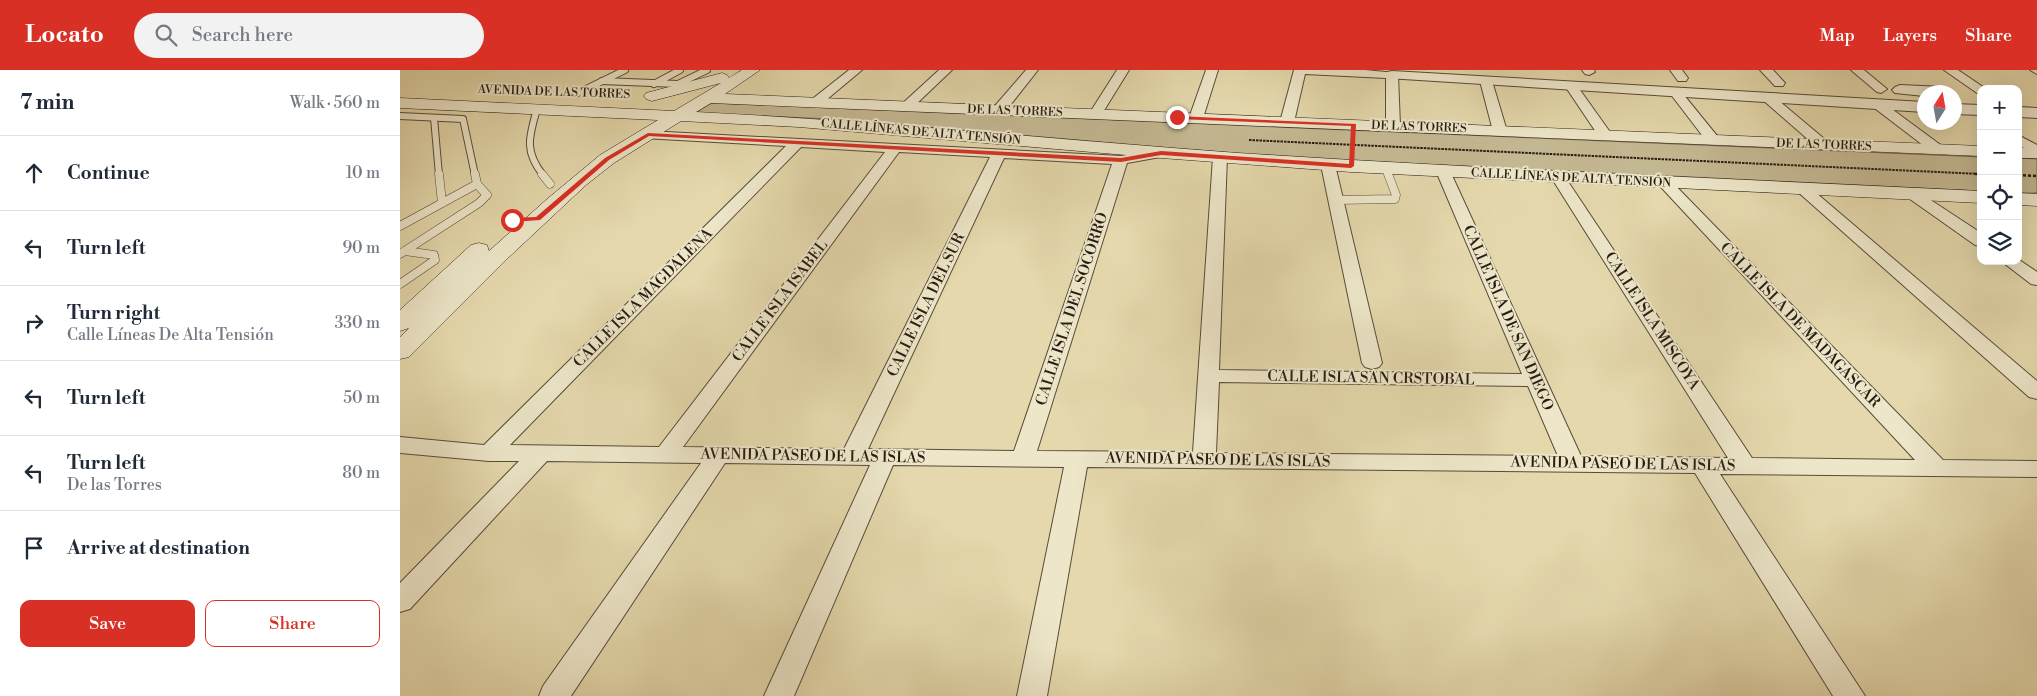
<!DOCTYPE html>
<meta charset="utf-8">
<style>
body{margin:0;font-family:"Libre Bodoni",serif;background:#f2f2f3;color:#1f2937}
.controls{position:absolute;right:15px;top:15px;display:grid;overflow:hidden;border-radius:10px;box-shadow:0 5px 20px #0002}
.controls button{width:45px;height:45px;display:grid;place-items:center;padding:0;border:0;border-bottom:1px solid #e0e1e3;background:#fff;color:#1f2937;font:25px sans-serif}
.compass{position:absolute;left:1517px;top:15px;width:45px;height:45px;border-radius:50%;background:#fff;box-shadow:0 5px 20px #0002;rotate:11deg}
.stop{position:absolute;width:15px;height:15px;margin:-11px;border:4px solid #d93025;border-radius:50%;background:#fff}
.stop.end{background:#d93025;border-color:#fff;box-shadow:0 1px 5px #0008}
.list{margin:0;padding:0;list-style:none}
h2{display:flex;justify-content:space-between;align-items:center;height:65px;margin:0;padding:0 20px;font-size:21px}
h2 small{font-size:16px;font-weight:400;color:#747a83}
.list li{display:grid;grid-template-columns:32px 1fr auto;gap:15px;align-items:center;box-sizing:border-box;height:75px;padding:0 20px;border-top:1px solid #e0e1e3}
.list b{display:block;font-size:19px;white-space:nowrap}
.list p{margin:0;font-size:16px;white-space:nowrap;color:#747a83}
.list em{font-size:16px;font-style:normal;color:#747a83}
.actions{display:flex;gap:10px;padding:15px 20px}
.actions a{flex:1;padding:11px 0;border:1px solid #d93025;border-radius:10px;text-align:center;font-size:18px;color:#d93025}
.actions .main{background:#d93025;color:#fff}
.icon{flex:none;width:28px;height:28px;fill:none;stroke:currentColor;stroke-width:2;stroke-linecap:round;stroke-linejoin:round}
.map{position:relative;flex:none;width:1637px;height:626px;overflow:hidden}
header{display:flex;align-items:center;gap:30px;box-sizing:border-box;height:70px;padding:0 25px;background:#d93025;color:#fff}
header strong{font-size:24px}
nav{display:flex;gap:28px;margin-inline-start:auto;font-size:18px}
.search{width:350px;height:45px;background:#f2f2f3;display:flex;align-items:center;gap:12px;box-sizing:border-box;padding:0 18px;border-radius:28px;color:#747a83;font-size:19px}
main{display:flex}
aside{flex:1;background:#fff}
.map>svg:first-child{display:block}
</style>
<header>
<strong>Locato</strong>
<div class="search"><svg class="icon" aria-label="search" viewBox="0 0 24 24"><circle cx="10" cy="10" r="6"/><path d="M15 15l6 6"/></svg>Search here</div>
<nav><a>Map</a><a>Layers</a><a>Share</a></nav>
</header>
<main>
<aside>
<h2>7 min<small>Walk · 560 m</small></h2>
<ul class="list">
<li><svg class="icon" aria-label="ahead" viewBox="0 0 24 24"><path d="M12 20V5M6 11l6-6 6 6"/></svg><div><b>Continue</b></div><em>10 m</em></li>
<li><svg class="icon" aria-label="left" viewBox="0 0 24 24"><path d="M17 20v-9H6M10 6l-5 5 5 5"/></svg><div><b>Turn left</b></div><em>90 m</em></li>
<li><svg class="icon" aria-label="right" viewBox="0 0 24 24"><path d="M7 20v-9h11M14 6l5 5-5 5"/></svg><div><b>Turn right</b><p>Calle Líneas De Alta Tensión</p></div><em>330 m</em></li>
<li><svg class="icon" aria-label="left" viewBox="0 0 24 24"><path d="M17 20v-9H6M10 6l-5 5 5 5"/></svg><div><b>Turn left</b></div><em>50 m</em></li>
<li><svg class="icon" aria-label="left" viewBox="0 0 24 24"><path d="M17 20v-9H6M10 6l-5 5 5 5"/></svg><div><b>Turn left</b><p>De las Torres</p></div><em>80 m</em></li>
<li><svg class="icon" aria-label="arrive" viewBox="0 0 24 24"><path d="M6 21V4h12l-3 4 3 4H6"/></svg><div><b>Arrive at destination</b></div></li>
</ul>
<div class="actions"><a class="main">Save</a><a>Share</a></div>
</aside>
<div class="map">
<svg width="1637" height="626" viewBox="0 0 1637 626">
<rect width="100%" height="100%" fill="#e4d8ac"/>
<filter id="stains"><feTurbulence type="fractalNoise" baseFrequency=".004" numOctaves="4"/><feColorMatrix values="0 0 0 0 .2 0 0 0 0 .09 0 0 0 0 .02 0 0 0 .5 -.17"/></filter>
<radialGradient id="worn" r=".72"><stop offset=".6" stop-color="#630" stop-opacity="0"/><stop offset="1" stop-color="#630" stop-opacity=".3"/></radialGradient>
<g fill="#c4b892" stroke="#766a52">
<path d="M312 33 1581 87V121L879 87 430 49 295 43Z"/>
<path d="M1618 88 1637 89V123H1618Z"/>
</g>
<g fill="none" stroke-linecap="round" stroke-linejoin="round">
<g stroke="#574c39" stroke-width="8">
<g id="service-far1">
<path d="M202 11 278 14 307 0"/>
<path d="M254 14 280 0"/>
<path d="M178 23 225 0"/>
<path d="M137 39C129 67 124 81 143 105"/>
<path d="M0 46 63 49 75 105"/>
<path d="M34 48 39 105"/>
<path d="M986 98 989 105"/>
</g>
</g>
<g stroke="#574c39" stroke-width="9">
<g id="service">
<path d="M39 104 42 133"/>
<path d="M142 104 150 114"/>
<path d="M936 130 995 129 996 125 988 104"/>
<path d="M0 156 77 114 75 104"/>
<path d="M0 184 79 133 87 125 77 114"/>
<path d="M0 214 35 190 34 185 5 181"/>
</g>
</g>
<g stroke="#574c39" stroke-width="2">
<g id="minor">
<path d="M449 0H462L419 36H411L409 33 411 30Z"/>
<path d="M539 0H552L511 39H503L501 36 503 33Z"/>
<path d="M626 0H638L604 43H594L593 40 594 37Z"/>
<path d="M717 0H729L700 47H690L689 44Z"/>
<path d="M806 0H818L803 48 796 52 789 48Z"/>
<path d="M894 0H965L996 3 998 5 1000 56 993 60 986 56V8L905 4 894 52 892 55H882L880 52Z"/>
<path d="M1182 0H1194L1195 2 1189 5 1185 4Z"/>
<path d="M1270 0H1282L1288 8 1286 11H1278Z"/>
<path d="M1360 0H1373L1385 13 1383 16H1375Z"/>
<path d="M1451 0H1464L1487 19 1481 23 1477 22Z"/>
<path d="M1544 0H1558L1586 19H1581V24L1577 23Z"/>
<path d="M1630 0H1637V4Z"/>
<path d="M1086 7 1092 11 1107 61 1105 64H1095L1093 61 1080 11Z"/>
<path d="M1171 12 1175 13 1210 62 1212 65 1210 68H1200L1165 16Z"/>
<path d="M1275 18 1279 19 1318 67 1320 70 1318 73H1308L1269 22Z"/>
<path d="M1368 24 1372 25 1428 72 1430 75 1428 78H1418L1364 31 1362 28Z"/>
<path d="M1477 30 1481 31 1542 76 1544 79 1542 82H1532L1473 37 1471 34Z"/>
<path d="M248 61 721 86 761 79 766 80 768 83 766 86 727 93 637 381 793 382 813 87 815 84H825L827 87 819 300 1122 304 1036 101 1038 98H1048L1050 101 1181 386 1328 388 1151 107 1153 104H1163L1165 107 1352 388 1515 390 1259 115 1256 112 1259 109H1269L1543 390 1637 391V407L1320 404 1465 626H1433L1295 403 687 397 647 626H617L664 397 493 395 394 626H364L470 395 325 393 171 626H139L143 616 301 393 147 391 10 539 0 542V513L119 391H89L0 383V367L84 375 386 76 243 68 241 65ZM401 77 485 82 259 377 110 375ZM499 82 590 87 444 379 283 377ZM604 88 712 94 614 381 468 379ZM819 312 1128 316 1158 386 816 383Z"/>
<path d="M1618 65 1637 75V85L1618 75Z"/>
<path d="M928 91 933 92 935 95 982 293 979 297 972 299 965 297 962 293 921 95 923 92Z"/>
<path d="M1403 114 1408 116 1637 311V329L1629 327 1398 122 1395 119 1398 116Z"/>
<path d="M1512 119 1517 121 1581 163V176L1575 175 1507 127 1504 124 1507 121Z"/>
<path d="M1618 189 1637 202V215L1631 214 1601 191H1618Z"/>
</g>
</g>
<g stroke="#574c39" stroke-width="2">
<g id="tertiary">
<path d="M992 1 1524 32V42L987 8 985 5 987 2Z"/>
<path d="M1500 15 1544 17 1549 19 1552 22H1524V26L1495 23 1492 20 1495 17Z"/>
<path d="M1554 34 1581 35V45L1554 44Z"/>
<path d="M1618 37 1637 38V48L1618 47Z"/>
</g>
</g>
<g stroke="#281d13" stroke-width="1">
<g id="secondary">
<path d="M342 0H360L325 24 1581 76V86L311 33 296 42C477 51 657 70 838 83 1085 99 1333 109 1581 121V133L951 102 761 88 399 57 281 51 214 93 186 115 109 187 9 287 0 289V267L9 258 0 261V240L71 175 79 173 87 175 89 181 146 130 200 85 258 50 0 38V28L274 41 321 13 252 31 246 29 244 26 246 23 322 3 327 5 329 8Z"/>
<rect x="1618" y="78" width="19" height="10"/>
<path d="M1618 123 1637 124V136L1618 135Z"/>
</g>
</g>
<path stroke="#281d13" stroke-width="2" stroke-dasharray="2.5 1" stroke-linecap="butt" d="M849 70 1581 104"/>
<g stroke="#281d13" stroke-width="2.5" stroke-dasharray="3 2" stroke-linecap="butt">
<path d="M1575 104H1581"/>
<path d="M1618 105 1637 106"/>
</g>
<use href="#service-far1" stroke="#ede6c9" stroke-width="6"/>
<use href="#service" stroke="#ede6c9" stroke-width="8"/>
<use href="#minor" fill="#ede6c9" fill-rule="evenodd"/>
<use href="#tertiary" fill="#ede6c9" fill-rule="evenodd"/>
<use href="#secondary" fill="#ede6c9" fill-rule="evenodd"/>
</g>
<path fill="#d93025" d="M775 46 956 54 954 96 951 98 761 85 721 92 249 66 209 90 140 150 112 152 109 150 112 148 136 147 205 88 248 63 721 88 761 81 949 94 951 56 777 49Z"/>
<g text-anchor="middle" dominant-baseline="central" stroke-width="4" stroke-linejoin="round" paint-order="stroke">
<g font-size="12" fill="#281d13" stroke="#ede6c9">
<text transform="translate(154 22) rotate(2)">AVENIDA DE LAS TORRES</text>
<text transform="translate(615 41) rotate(2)">DE LAS TORRES</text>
<text transform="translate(1019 57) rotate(2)">DE LAS TORRES</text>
<text transform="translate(521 62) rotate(5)">CALLE LÍNEAS DE ALTA TENSIÓN</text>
<text transform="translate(1424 75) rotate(2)">DE LAS TORRES</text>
<text transform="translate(1171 108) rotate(3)">CALLE LÍNEAS DE ALTA TENSIÓN</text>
</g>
<g font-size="15" fill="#281d13" stroke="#ede6c9">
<text transform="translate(243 228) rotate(-45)">CALLE ISLA MAGDALENA</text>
<text transform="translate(380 231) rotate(-53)">CALLE ISLA ISABEL</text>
<text transform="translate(526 235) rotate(-64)">CALLE ISLA DEL SUR</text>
<text transform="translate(672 239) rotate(-72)">CALLE ISLA DEL SOCORRO</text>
<text transform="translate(1108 248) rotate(66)">CALLE ISLA DE SAN DIEGO</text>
<text transform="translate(1252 251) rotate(57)">CALLE ISLA MISCOYA</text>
<text transform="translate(1400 255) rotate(46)">CALLE ISLA DE MADAGASCAR</text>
<text transform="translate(971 308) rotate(1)">CALLE ISLA SAN CRSTOBAL</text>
<text transform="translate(413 386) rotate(1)">AVENIDA PASEO DE LAS ISLAS</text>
<text transform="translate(818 390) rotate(1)">AVENIDA PASEO DE LAS ISLAS</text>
<text transform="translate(1223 394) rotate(1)">AVENIDA PASEO DE LAS ISLAS</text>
</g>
</g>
<rect width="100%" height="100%" filter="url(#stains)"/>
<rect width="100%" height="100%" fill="url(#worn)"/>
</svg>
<div class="controls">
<button>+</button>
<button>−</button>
<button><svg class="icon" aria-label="locate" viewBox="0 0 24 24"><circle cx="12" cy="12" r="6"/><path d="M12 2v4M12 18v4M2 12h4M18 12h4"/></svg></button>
<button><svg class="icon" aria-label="layers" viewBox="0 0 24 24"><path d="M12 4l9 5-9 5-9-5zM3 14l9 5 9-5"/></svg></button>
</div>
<svg class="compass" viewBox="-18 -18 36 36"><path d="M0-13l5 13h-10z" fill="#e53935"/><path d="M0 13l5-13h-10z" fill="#747a83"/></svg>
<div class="stop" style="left:112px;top:150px"></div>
<div class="stop end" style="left:777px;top:47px"></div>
</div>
</main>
